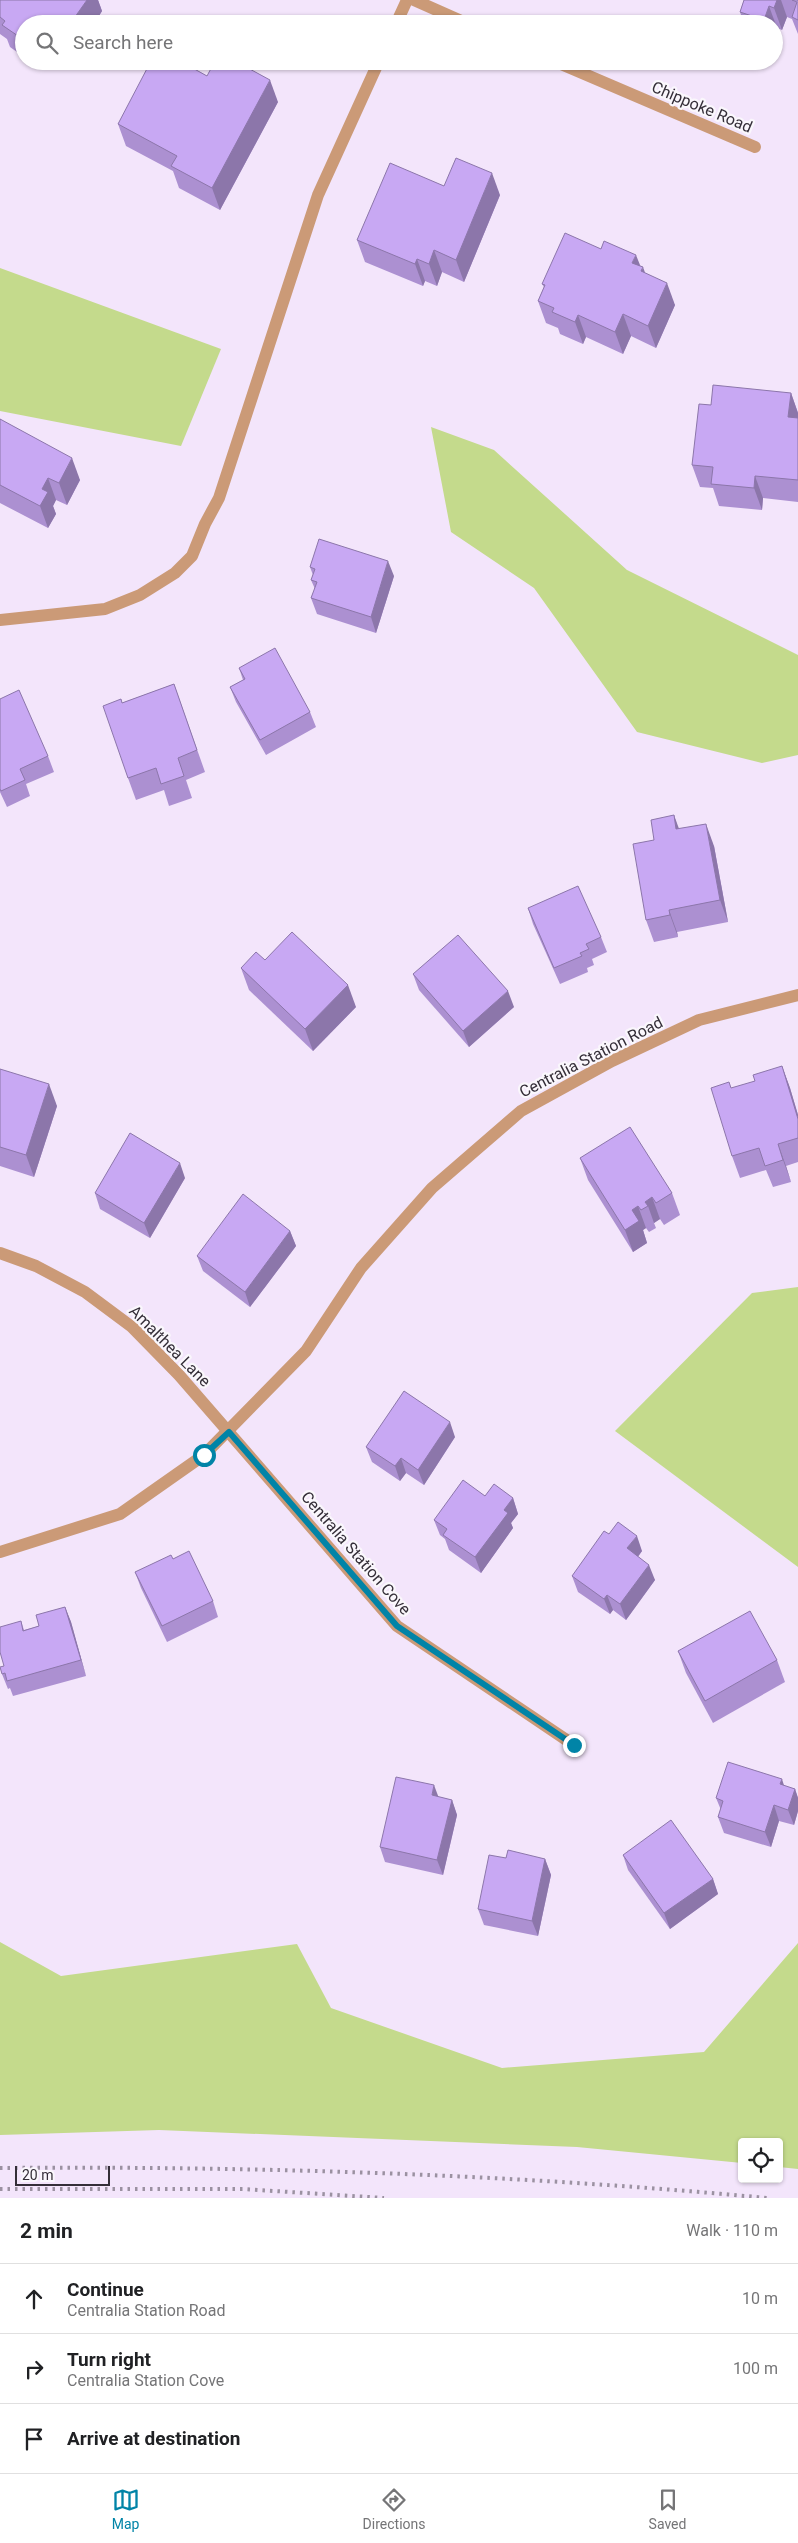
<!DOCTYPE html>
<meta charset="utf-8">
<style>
body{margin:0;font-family:Roboto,sans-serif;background:#f2f2f2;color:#202124}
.controls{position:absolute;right:15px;bottom:15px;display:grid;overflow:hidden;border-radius:5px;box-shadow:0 1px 4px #0004}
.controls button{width:45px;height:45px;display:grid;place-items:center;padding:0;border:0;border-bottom:1px solid #e0e0e0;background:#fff;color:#202124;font:25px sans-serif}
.scale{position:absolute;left:15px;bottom:12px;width:95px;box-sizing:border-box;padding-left:5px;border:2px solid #342e38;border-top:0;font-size:14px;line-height:18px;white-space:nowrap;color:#342e38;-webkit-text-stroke:4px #faf7fc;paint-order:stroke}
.stop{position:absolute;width:15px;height:15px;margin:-11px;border:4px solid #0184a7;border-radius:50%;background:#fff}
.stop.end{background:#0184a7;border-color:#fff;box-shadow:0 1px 5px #0008}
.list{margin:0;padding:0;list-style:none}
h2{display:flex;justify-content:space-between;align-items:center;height:65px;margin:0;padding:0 20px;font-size:21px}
h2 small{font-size:16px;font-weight:400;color:#757577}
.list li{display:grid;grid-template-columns:32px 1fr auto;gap:15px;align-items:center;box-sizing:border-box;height:70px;padding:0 20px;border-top:1px solid #e0e0e0}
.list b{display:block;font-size:19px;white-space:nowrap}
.list p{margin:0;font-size:16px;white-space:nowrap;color:#757577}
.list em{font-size:16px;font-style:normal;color:#757577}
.icon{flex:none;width:28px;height:28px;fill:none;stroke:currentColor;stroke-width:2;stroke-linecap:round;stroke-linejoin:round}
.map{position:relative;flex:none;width:798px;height:2198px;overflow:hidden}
.search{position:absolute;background:#fff;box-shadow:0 1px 4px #0004;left:15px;right:15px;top:15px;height:55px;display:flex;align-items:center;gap:12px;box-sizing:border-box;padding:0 18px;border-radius:28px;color:#757577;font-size:19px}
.sheet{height:275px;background:#fff}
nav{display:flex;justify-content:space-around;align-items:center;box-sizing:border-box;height:70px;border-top:1px solid #e0e0e0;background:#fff;font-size:14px;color:#757577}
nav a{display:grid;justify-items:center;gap:2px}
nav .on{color:#0184a7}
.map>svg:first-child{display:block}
</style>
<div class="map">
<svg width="798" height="2198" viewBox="0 0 798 2198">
<rect width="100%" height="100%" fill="#f3e5fb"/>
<g fill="#c4da8c">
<path d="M0 268 221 349 181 446 0 411Z"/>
<path d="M431 427 494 450 627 570 798 655V755L762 763 637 732 534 588 451 532Z"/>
<path d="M798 1287V1567L615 1431 752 1293Z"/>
<path d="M0 1942 61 1976 297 1944 331 2008 502 2068 704 2052 798 1943V2169L779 2167V2142H742V2163L577 2147 159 2130 0 2135Z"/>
</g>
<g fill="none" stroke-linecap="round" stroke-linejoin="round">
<g stroke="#cb9a77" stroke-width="12">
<path d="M414 0 468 24"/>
<path d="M396 24 407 0"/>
<path d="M554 61 755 147"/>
<path d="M0 620 105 609 140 595 175 573 192 556 205 524 219 498 318 195 379 61"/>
<path d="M0 1253 36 1266 85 1292 132 1327 179 1375 397 1626 574 1745"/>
<path d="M0 1552 120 1514 204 1455 306 1351 361 1268 432 1188 521 1111 612 1061 699 1020 798 995"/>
</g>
<g stroke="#9b91a1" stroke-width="4" stroke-dasharray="2.5 5" stroke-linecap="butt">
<path d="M0 2168C256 2166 512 2174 767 2198"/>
<path d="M0 2189H243L384 2198"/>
</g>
</g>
<g fill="#ac90d1">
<path d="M0 0H98L102 11 94 24H24V57L10 47 7 39 0 34Z"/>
<path d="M744 0H798V34L792 19 787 17 782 30 777 28 774 24H744L740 12Z"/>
<path d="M187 65 207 76 278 102 220 210 179 188 173 171 126 146 118 124Z"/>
<path d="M444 186 500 195 464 282 442 272 437 286 425 281 423 286 365 262 357 240Z"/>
<path d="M640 266 645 273 675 305 656 348 631 336 623 354 586 337 583 344 560 334 558 328 546 323 538 301 544 287 542 284Z"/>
<path d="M791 393 798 413V502L763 498 762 510 719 506 713 488 700 487 692 465 711 405Z"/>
<path d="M0 419 80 480 67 505 56 500 53 506 56 514 48 528 0 503Z"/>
<path d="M310 567 394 576 376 633 317 614 311 598 315 589 311 580 313 575Z"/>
<path d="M239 668 310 712 316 727 266 755 236 702 230 687 243 680Z"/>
<path d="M174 684 205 772 186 780 192 798 169 806 164 790 136 800 128 778 122 703Z"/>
<path d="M0 699 48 756 54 772 26 784 30 796 7 807 0 792Z"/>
<path d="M674 815 678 829 714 846 728 922 677 932 678 937 654 942 646 920 654 840Z"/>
<path d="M528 908 601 937 607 952 592 959 594 965 587 968 588 972 560 984 533 924Z"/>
<path d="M265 960 356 1007 313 1051 249 990 241 968Z"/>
<path d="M413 974 514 1007 469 1047 419 990Z"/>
<path d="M782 1066 790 1088 798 1115V1162L786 1166 791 1182 773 1187 766 1170 740 1178 732 1156 755 1081Z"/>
<path d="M0 1069 57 1106 34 1177 0 1166Z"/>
<path d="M580 1158 672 1193 680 1215 664 1225 660 1219 654 1223 656 1228 649 1232 646 1228 643 1230 647 1243 633 1252 588 1180Z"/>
<path d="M185 1178 150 1238 100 1209 95 1193Z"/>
<path d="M290 1231 296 1246 250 1307 203 1271 197 1256Z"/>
<path d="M455 1437 424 1485 406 1473 400 1481 372 1462 366 1447Z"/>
<path d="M485 1496 513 1498 518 1514 511 1523 513 1528 481 1573 449 1550 445 1539 440 1535 434 1520Z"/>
<path d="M609 1534 642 1551 638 1557 655 1580 626 1620 613 1610 610 1614 578 1592 572 1576Z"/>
<path d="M173 1559 213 1601 218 1617 167 1642 141 1588 135 1572Z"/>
<path d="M65 1607 71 1622 86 1676 13 1696 10 1688 8 1689 2 1674 4 1666 21 1621 24 1630 39 1626Z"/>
<path d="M678 1651 777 1660 785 1682 713 1723 686 1673Z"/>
<path d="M784 1786 795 1789 798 1798V1811L794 1825 779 1821 771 1847 724 1833 718 1817 721 1810 716 1798Z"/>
<path d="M439 1797 452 1800 457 1815 443 1875 385 1862 380 1847Z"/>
<path d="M623 1855 713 1879 718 1894 670 1929 628 1870Z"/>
<path d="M506 1858 545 1859 551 1875 538 1936 484 1925 478 1909Z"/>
</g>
<g fill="#8c76aa">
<path d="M87 0H98L102 11 94 24H70Z"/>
<path d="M777 0H781L787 17 782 30 774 8Z"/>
<path d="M769 6 777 28 774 36V24H765L764 20Z"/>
<path d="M24 34V46L21 38Z"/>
<path d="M180 61H186L191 76Z"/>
<path d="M270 80 278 102 220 210 212 188Z"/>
<path d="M492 173 500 195 464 282 456 260Z"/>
<path d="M434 250 442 272 437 286 429 264Z"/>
<path d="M636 255 642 270 643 267 651 289 632 263Z"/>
<path d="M417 259 425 281 423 286 415 264Z"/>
<path d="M667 283 675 305 656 348 648 326Z"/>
<path d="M623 314 631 336 623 354 615 332Z"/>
<path d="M578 315 586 337 583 344 575 322Z"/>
<path d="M791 393 798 413V422L788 417Z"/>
<path d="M72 458 80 480 67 505 59 483Z"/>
<path d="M755 476 763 498 762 510 754 488Z"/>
<path d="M48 478 56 500 53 506 56 514 48 528 40 506 42 489Z"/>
<path d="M388 561 394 576 376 633 371 617Z"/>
<path d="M674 815 682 837 676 829Z"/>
<path d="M706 824 714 846 728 922 720 900Z"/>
<path d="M669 910 677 932 678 937 670 915Z"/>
<path d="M348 985 356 1007 313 1051 305 1029Z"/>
<path d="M508 991 514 1007 469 1047 463 1031Z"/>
<path d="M782 1066 790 1088 798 1115V1119Z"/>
<path d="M49 1084 57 1106 34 1177 26 1155Z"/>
<path d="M778 1144 786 1166 791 1182 783 1160Z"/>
<path d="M180 1163 185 1178 150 1238 144 1223Z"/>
<path d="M652 1197 660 1219 654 1223 648 1206 645 1202Z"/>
<path d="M638 1206 646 1228 643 1230 647 1243 633 1252 625 1230 632 1210Z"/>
<path d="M290 1231 296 1246 250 1307 245 1292Z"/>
<path d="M450 1422 455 1437 424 1485 418 1470Z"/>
<path d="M401 1458 406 1473 400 1481 395 1466Z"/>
<path d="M513 1498 518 1514 511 1523 513 1528 481 1573 475 1557 504 1510Z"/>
<path d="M637 1536 642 1551 632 1564 627 1548Z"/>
<path d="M649 1565 655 1580 626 1620 620 1604Z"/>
<path d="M607 1595 613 1610 610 1614 604 1599Z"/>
<path d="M65 1607 71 1622 86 1676 81 1660Z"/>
<path d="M782 1779 787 1795 780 1784Z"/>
<path d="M434 1785 440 1801 432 1795Z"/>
<path d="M795 1789 798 1798V1811L794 1825 788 1810Z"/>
<path d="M452 1800 457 1815 443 1875 437 1860Z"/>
<path d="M774 1805 779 1821 771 1847 765 1832Z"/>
<path d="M545 1859 551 1875 538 1936 532 1921Z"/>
<path d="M713 1879 718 1894 670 1929 664 1913Z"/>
</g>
<g fill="#c8a8f3" stroke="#8c76aa">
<path d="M0 0H87L70 24H24V34L21 38 2 25 5 21 0 17Z"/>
<path d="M744 0H777L774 8 769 6 764 20 740 12Z"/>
<path d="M792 0H798V20L792 17 797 2Z"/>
<path d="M151 61H180L207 76 215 61H235L270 80 212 188 171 166 177 156 118 124Z"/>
<path d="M456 158 492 173 456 260 434 250 429 264 417 259 415 264 357 240 390 163 444 186Z"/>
<path d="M565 233 601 249 604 241 636 255 632 263 643 267 641 271 667 283 648 326 623 314 615 332 578 315 575 322 552 312 554 308 538 301 545 285 542 284Z"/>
<path d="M713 385 791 393 788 417 798 418V480L755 476 754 488 711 484 713 467 692 465 699 404 711 405Z"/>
<path d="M0 419 72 458 59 483 48 478 42 489 48 492 40 506 0 485Z"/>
<path d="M319 539 388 561 371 617 311 598 317 582 311 580 315 569 310 567Z"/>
<path d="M275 648 310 712 260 740 230 687 245 679 239 668Z"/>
<path d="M174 684 197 750 178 758 184 776 161 784 156 768 128 778 103 706 121 699 122 703Z"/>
<path d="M19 690 48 756 20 769 25 780 1 791 0 789V699Z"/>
<path d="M674 815 676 829 706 824 720 900 669 910 670 915 646 920 633 844 654 840 651 820Z"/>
<path d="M578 886 601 937 586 944 589 949 580 953 582 956 554 968 528 908Z"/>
<path d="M292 932 348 985 305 1029 241 968 256 952 265 960Z"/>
<path d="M458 935 508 991 463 1031 413 974Z"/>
<path d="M782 1066 798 1119V1138L778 1144 783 1160 765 1166 759 1148 732 1156 711 1088 729 1082 731 1088 755 1081 753 1075Z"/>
<path d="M0 1069 49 1084 26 1155 0 1147Z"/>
<path d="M630 1127 672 1193 656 1203 652 1197 645 1202 648 1206 641 1210 638 1206 632 1210 639 1221 625 1230 580 1158Z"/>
<path d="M130 1133 180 1163 144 1223 95 1193Z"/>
<path d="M243 1194 290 1231 245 1292 197 1256Z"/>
<path d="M404 1391 450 1422 418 1470 401 1458 395 1466 366 1447Z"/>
<path d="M463 1480 485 1496 494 1484 513 1498 504 1510 508 1513 475 1557 443 1535 447 1529 434 1520Z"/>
<path d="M618 1522 637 1536 627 1548 649 1565 620 1604 607 1595 604 1599 572 1576 604 1531 609 1534Z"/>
<path d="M189 1551 213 1601 162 1626 135 1572 171 1555 173 1559Z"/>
<path d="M65 1607 81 1660 7 1681 5 1673 2 1674 0 1667 4 1666 0 1652V1627L21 1621 23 1631 39 1626 36 1615Z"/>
<path d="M750 1611 777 1660 705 1701 678 1651Z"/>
<path d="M728 1762 782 1779 780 1784 795 1789 788 1810 774 1805 765 1832 718 1817 723 1801 716 1798Z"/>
<path d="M396 1777 434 1785 432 1795 452 1800 437 1860 380 1847Z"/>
<path d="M671 1820 713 1879 664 1913 623 1855Z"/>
<path d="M508 1850 545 1859 532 1921 478 1909 489 1855 506 1858Z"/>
</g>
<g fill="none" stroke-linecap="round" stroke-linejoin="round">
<path stroke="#0184a7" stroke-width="6" d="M204 1455 229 1432 397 1626 574 1745"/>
</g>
<g text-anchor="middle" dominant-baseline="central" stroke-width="4.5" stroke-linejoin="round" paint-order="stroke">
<g font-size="16" fill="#342e38" stroke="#faf7fc">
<text transform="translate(702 107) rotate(23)">Chippoke Road</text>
<text transform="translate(591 1057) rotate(-27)">Centralia Station Road</text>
<text transform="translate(170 1346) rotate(45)">Amalthea Lane</text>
<text transform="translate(356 1553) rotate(49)">Centralia Station Cove</text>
</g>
</g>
</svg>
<div class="controls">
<button><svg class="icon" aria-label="locate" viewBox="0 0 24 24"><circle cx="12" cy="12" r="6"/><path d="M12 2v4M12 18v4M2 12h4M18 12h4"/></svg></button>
</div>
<div class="scale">20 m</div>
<div class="stop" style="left:204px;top:1455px"></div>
<div class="stop end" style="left:574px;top:1745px"></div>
<div class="search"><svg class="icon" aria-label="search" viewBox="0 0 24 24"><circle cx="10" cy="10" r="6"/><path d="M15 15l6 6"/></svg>Search here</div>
</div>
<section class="sheet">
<h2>2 min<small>Walk · 110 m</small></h2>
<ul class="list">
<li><svg class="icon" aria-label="ahead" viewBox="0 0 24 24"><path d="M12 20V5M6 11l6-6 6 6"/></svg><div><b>Continue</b><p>Centralia Station Road</p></div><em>10 m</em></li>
<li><svg class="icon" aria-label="right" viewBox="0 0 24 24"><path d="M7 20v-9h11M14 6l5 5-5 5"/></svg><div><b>Turn right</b><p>Centralia Station Cove</p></div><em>100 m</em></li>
<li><svg class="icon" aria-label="arrive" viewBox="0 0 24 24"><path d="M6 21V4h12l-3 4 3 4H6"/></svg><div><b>Arrive at destination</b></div></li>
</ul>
</section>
<nav>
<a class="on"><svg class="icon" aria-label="map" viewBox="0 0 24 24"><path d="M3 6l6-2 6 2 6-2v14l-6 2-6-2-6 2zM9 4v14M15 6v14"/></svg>Map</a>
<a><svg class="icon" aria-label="directions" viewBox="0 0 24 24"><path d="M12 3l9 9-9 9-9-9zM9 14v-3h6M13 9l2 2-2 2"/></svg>Directions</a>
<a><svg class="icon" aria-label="saved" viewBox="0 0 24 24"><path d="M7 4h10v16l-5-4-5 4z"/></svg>Saved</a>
</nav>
